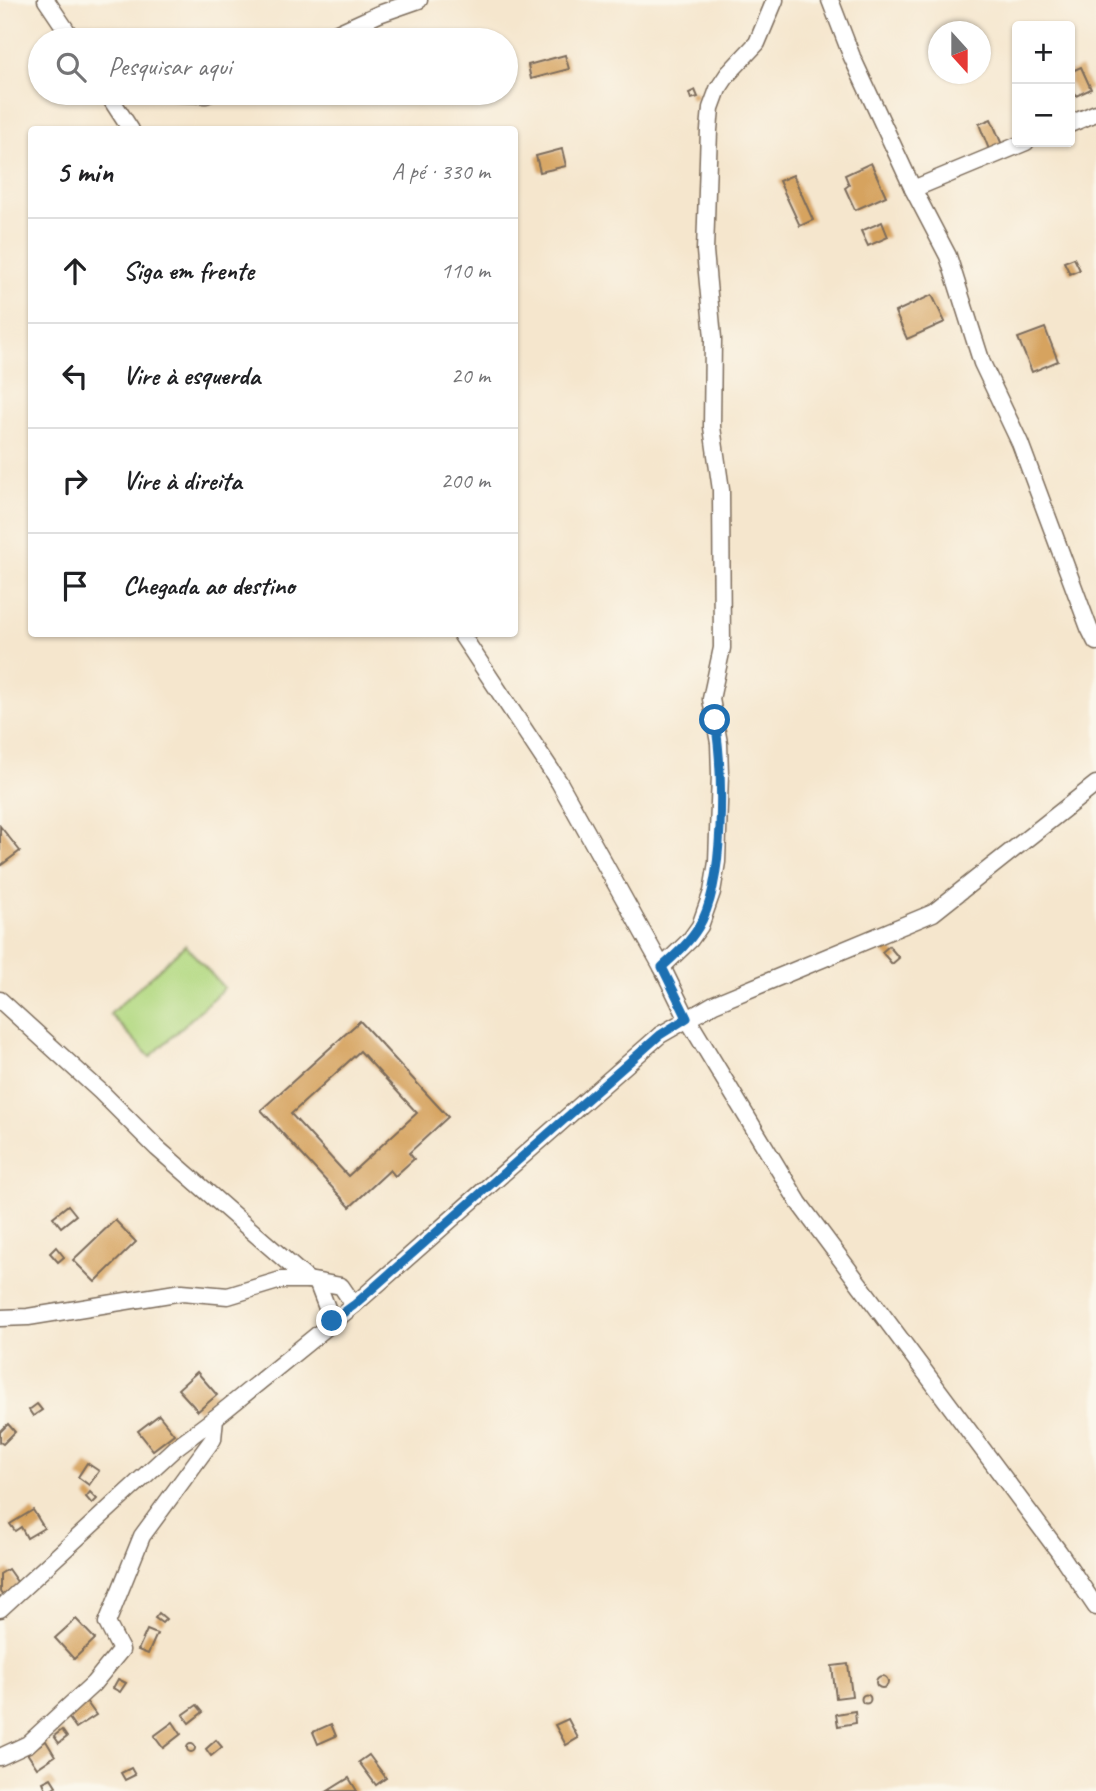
<!DOCTYPE html>
<html lang="pt">
<meta charset="utf-8">
<style>
body{margin:0;font-family:Caveat,sans-serif;background:#f6f6f6;color:#202124}
.controls{position:absolute;right:21px;top:21px;display:grid;overflow:hidden;border-radius:7px;box-shadow:0 2px 5px #0004}
.controls button{width:63px;height:63px;display:grid;place-items:center;padding:0;border:0;border-bottom:2px solid #e0e0e0;background:#fff;color:#202124;font:35px sans-serif}
.compass{position:absolute;left:928px;top:21px;width:63px;height:63px;border-radius:50%;background:#fff;box-shadow:0 2px 5px #0004;rotate:159deg}
.stop{position:absolute;width:21px;height:21px;margin:-16px;border:5px solid #1f6fb2;border-radius:50%;background:#fff}
.stop.end{background:#1f6fb2;border-color:#fff;box-shadow:0 2px 7px #0008}
.list{margin:0;padding:0;list-style:none}
h2{display:flex;justify-content:space-between;align-items:center;height:91px;margin:0;padding:0 28px;font-size:30px}
h2 small{font-size:23px;font-weight:400;color:#757577}
.list li{display:grid;grid-template-columns:46px 1fr auto;gap:21px;align-items:center;box-sizing:border-box;height:105px;padding:0 28px;border-top:2px solid #e0e0e0}
.list b{display:block;font-size:26px;white-space:nowrap}
.list em{font-size:23px;font-style:normal;color:#757577}
.icon{flex:none;width:38px;height:38px;fill:none;stroke:currentColor;stroke-width:2;stroke-linecap:round;stroke-linejoin:round}
.map{position:relative;flex:none;width:1096px;height:1791px;overflow:hidden}
.search{position:absolute;background:#fff;box-shadow:0 2px 5px #0004;left:28px;top:28px;width:490px;height:77px;display:flex;align-items:center;gap:18px;box-sizing:border-box;padding:0 24px;border-radius:38px;color:#757577;font-size:26px}
.panel{position:absolute;background:#fff;box-shadow:0 2px 5px #0004;left:28px;top:126px;width:490px;height:511px;border-radius:7px}
.map>svg:first-child{display:block}
</style>
<div class="map">
<svg width="1096" height="1791" viewBox="0 0 1096 1791">
<rect width="100%" height="100%" fill="#fbf7ec"/>
<filter id="ink" filterUnits="userSpaceOnUse"><feTurbulence type="fractalNoise" baseFrequency=".0143" numOctaves="2"/><feDisplacementMap in="SourceGraphic" scale="14" xChannelSelector="R" yChannelSelector="G"/><feConvolveMatrix kernelMatrix="1 2 1 2 8 2 1 2 1" color-interpolation-filters="sRGB"/></filter>
<filter id="wash" filterUnits="userSpaceOnUse"><feTurbulence type="fractalNoise" baseFrequency=".00686" numOctaves="4" result="noise"/><feDisplacementMap in="SourceGraphic" scale="28" xChannelSelector="R" yChannelSelector="G"/><feGaussianBlur stdDeviation="1.57" result="paint"/><feColorMatrix in="noise" values="0 0 0 0 0 0 0 0 0 0 0 0 0 0 0 0 0 1.4 0 .05"/><feComposite in="paint" operator="in"/></filter>
<g filter="url(#wash)">
<rect width="100%" height="100%" fill="#f5e6cd"/>
<path fill="#b3d982" stroke="#778250" stroke-width="2" d="M185 945 224 988 150 1057 110 1014Z"/>
<g id="blocks">
<g fill="#d6a35f" fill-rule="evenodd">
<path d="M565 55 569 69 531 79 528 65Z"/>
<path d="M1081 67 1091 89 1076 96 1070 82V72Z"/>
<path d="M695 90 698 97 691 99 689 93Z"/>
<path d="M991 119 1003 147 990 152 979 124Z"/>
<path d="M562 149 566 166 540 172 536 156Z"/>
<path d="M871 163 886 196 855 210 845 188 849 185 845 175Z"/>
<path d="M793 175 813 220 800 226 779 181Z"/>
<path d="M882 222 888 237 868 246 861 231Z"/>
<path d="M1074 258 1080 270 1070 274 1064 262Z"/>
<path d="M932 295 945 322 907 339 895 312Z"/>
<path d="M1045 328 1058 361 1032 372 1018 338Z"/>
<path d="M0 826 20 851 0 866Z"/>
<path d="M889 946 899 958 892 964 882 952Z"/>
<path d="M360 1021 448 1117 409 1153 414 1159 395 1176 390 1170 350 1207 261 1110ZM360 1051 417 1113 348 1176 291 1114Z"/>
<path d="M68 1205 76 1215 61 1227 53 1217Z"/>
<path d="M115 1220 136 1242 95 1282 73 1260Z"/>
<path d="M56 1247 64 1257 58 1262 50 1253Z"/>
<path d="M197 1372 217 1395 198 1411 178 1389Z"/>
<path d="M37 1404 42 1410 33 1416 29 1410Z"/>
<path d="M159 1415 174 1434 153 1450 138 1431Z"/>
<path d="M8 1424 15 1432 3 1444 0 1442V1432Z"/>
<path d="M87 1463 99 1471 89 1485 78 1477Z"/>
<path d="M90 1492 97 1499 92 1504 86 1497Z"/>
<path d="M33 1510 44 1528 27 1538 21 1527 15 1531 10 1524Z"/>
<path d="M8 1569 20 1586 4 1597 0 1592V1574Z"/>
<path d="M159 1613 166 1619 162 1623 155 1618Z"/>
<path d="M76 1619 95 1639 74 1659 55 1638Z"/>
<path d="M147 1630 157 1634 148 1654 138 1650Z"/>
<path d="M848 1664 852 1696 836 1698 832 1666Z"/>
<circle cx="882" cy="1682" r="6"/>
<path d="M118 1679 126 1683 120 1692 113 1688Z"/>
<circle cx="866" cy="1699" r="4.5"/>
<path d="M86 1701 96 1715 76 1728 66 1714Z"/>
<path d="M197 1705 203 1712 189 1723 183 1715Z"/>
<path d="M855 1711 856 1723 838 1726 836 1714Z"/>
<path d="M568 1719 578 1738 566 1745 555 1725Z"/>
<path d="M173 1722 181 1734 163 1748 154 1736Z"/>
<path d="M331 1724 336 1736 318 1744 313 1732Z"/>
<path d="M62 1730 67 1737 59 1743 54 1736Z"/>
<path d="M216 1740 222 1747 211 1756 206 1749Z"/>
<path d="M46 1741 55 1756 37 1768 27 1753Z"/>
<circle cx="191" cy="1748" r="4"/>
<path d="M369 1755 386 1778 376 1785 359 1762Z"/>
<path d="M131 1768 135 1775 125 1780 121 1773Z"/>
<path d="M51 1778 56 1786 47 1791 43 1782Z"/>
<path d="M349 1778 357 1791H328Z"/>
</g>
</g>
</g>
<g filter="url(#ink)">
<use href="#blocks" fill-opacity="0" stroke="#7c6c5b" stroke-width="2"/>
<g fill="none" stroke-linecap="round" stroke-linejoin="round">
<g stroke="#7c6c5b" stroke-width="19">
<g id="street">
<path d="M46 0 73 40"/>
<path d="M830 0 852 57 913 189 948 256 982 363 1020 443 1089 628 1096 642"/>
<path d="M322 40 379 14 419 0"/>
<path d="M107 93 131 130"/>
<path d="M162 93 206 95 211 93"/>
<path d="M1070 124 1096 113"/>
<path d="M913 189 1026 142"/>
<path d="M461 634 559 782 662 967 687 1018 799 1203 1059 1552 1096 1607"/>
<path d="M662 967 690 940 700 926 712 892 717 862 720 774 719 743 711 699 722 648 721 490 712 427 713 338 705 251 709 130 711 108 718 89 728 74 757 43 775 0"/>
<path d="M0 1000 101 1092 157 1148 308 1280"/>
<path d="M317 1282 332 1321"/>
<path d="M0 1318 28 1317 182 1292 228 1296 281 1280H308L341 1286 354 1305"/>
<path d="M0 1609 175 1448 215 1418"/>
<path d="M0 1757 28 1744 93 1684 121 1650 107 1623 142 1536 213 1439 215 1418 354 1305 660 1035 714 1004 933 913 1096 784"/>
</g>
</g>
<use href="#street" stroke="#fff" stroke-width="16"/>
</g>
</g>
<g fill="none" stroke-linecap="round" stroke-linejoin="round" filter="url(#ink)">
<path stroke="#1f6fb2" stroke-width="9" d="M332 1321 354 1305 660 1035 687 1018 662 967C675 955 689 943 698 928 726 884 723 771 715 720"/>
</g>
</svg>
<div class="controls">
<button>+</button>
<button>−</button>
</div>
<svg class="compass" viewBox="-18 -18 36 36"><path d="M0-13l5 13h-10z" fill="#e53935"/><path d="M0 13l5-13h-10z" fill="#757577"/></svg>
<div class="stop" style="left:715px;top:720px"></div>
<div class="stop end" style="left:332px;top:1321px"></div>
<div class="search"><svg class="icon" aria-label="search" viewBox="0 0 24 24"><circle cx="10" cy="10" r="6"/><path d="M15 15l6 6"/></svg>Pesquisar aqui</div>
<section class="panel">
<h2>5 min<small>A pé · 330 m</small></h2>
<ul class="list">
<li><svg class="icon" aria-label="ahead" viewBox="0 0 24 24"><path d="M12 20V5M6 11l6-6 6 6"/></svg><div><b>Siga em frente</b></div><em>110 m</em></li>
<li><svg class="icon" aria-label="left" viewBox="0 0 24 24"><path d="M17 20v-9H6M10 6l-5 5 5 5"/></svg><div><b>Vire à esquerda</b></div><em>20 m</em></li>
<li><svg class="icon" aria-label="right" viewBox="0 0 24 24"><path d="M7 20v-9h11M14 6l5 5-5 5"/></svg><div><b>Vire à direita</b></div><em>200 m</em></li>
<li><svg class="icon" aria-label="arrive" viewBox="0 0 24 24"><path d="M6 21V4h12l-3 4 3 4H6"/></svg><div><b>Chegada ao destino</b></div></li>
</ul>
</section>
</div>
